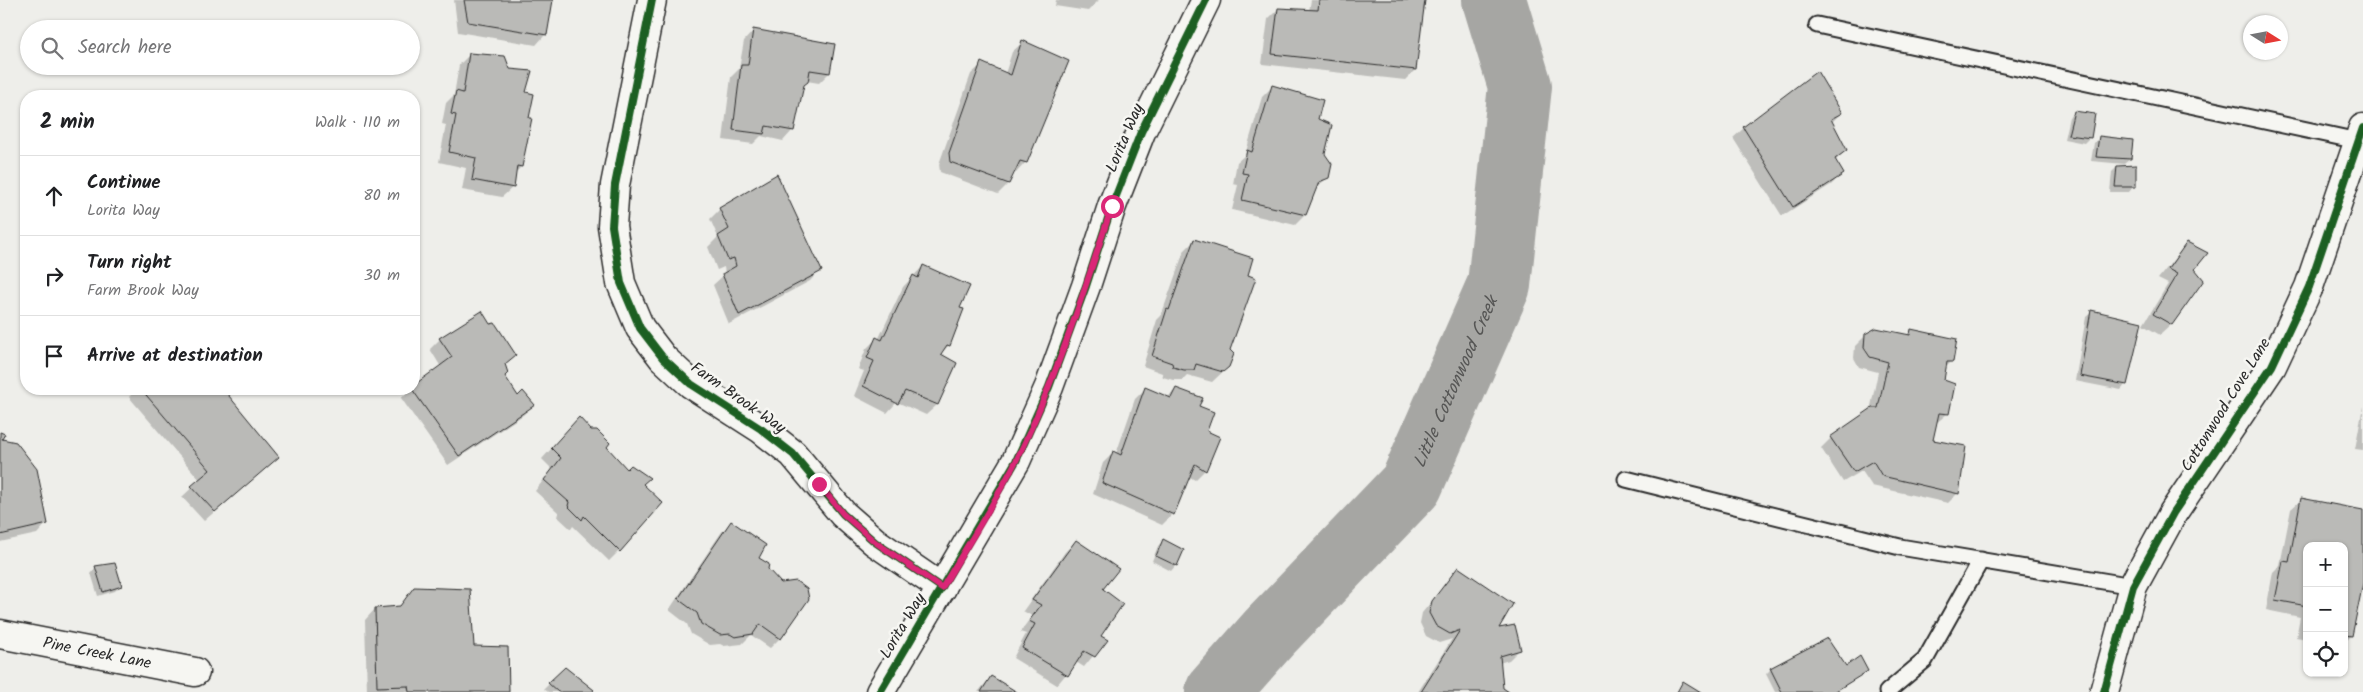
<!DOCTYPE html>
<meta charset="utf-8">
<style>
body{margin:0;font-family:Kalam,sans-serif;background:#f6f6f6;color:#202124}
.controls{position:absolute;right:15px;bottom:15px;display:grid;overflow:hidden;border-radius:10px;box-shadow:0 1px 4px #0004}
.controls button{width:45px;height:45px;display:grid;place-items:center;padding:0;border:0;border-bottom:1px solid #e0e0e0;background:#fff;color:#202124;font:25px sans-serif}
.compass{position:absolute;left:2243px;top:15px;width:45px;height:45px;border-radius:50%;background:#fff;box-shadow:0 1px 4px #0004;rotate:101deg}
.stop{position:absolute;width:15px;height:15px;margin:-11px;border:4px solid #db2777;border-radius:50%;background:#fff}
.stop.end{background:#db2777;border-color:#fff;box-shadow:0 1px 5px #0008}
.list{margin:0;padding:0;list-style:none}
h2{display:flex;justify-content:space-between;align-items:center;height:65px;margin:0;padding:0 20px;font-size:21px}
h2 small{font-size:16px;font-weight:400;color:#757577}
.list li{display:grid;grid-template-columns:32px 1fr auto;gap:15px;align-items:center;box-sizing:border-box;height:80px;padding:0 20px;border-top:1px solid #e0e0e0}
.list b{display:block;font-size:19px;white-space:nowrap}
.list p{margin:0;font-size:16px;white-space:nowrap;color:#757577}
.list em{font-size:16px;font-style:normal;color:#757577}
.icon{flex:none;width:28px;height:28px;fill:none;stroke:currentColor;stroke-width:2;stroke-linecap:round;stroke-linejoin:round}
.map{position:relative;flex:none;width:2363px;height:692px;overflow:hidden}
.search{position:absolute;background:#fff;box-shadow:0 1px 4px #0004;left:20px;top:20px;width:400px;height:55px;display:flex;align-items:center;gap:12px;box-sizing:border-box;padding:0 18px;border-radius:28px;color:#757577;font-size:19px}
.panel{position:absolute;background:#fff;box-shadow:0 1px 4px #0004;left:20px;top:90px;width:400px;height:305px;border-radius:20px}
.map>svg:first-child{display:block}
</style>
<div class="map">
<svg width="2363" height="692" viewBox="0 0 2363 692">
<rect width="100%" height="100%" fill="#eeeeea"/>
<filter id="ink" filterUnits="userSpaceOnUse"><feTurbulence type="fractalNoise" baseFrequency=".02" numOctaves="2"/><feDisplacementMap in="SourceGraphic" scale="10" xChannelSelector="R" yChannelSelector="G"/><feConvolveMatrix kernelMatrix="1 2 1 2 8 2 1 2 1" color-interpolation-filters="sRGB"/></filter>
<g filter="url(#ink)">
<g fill="#0003">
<path d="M454 0H552L546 34 536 45 458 32Z"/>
<path d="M1056 0H1099L1088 11 1055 6Z"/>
<path d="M1311 0H1424L1415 70 1405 80 1262 64 1268 19 1278 9 1309 11Z"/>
<path d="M754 30 829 73 819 83 807 81 802 86 793 130 783 141 761 136 753 144 723 140 731 77 739 69 744 41Z"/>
<path d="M1023 42 1026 162 1016 173 1013 172 1008 184 998 194 940 172 939 164 971 74 982 64 1005 74 1012 52Z"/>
<path d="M470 54 509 70 525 93 521 167 515 173 513 187 502 197 462 190 466 168 439 162 446 125 442 124 446 103 454 95 459 65Z"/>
<path d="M1272 87 1316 120 1328 177 1315 189 1305 215 1295 225 1232 210 1238 185 1233 184 1237 162 1245 155 1262 97Z"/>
<path d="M2075 112 2094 115 2089 138 2084 143 2064 139 2069 117Z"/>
<path d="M1841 113 1831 123 1846 150 1835 161 1842 173 1832 184 1782 216 1733 138 1744 128Z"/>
<path d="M2099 138 2130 159 2124 164 2091 161 2094 143Z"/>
<path d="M2117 167 2134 186 2129 192H2110L2112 172Z"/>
<path d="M720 209 820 270 810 281 729 324 713 285 725 274 724 267 717 270 708 247 718 237 710 219Z"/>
<path d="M1194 241 1228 350V367L1212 382 1187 375 1182 380H1173L1163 377 1162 373 1143 366 1157 320 1161 316 1184 251Z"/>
<path d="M2187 243 2194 269 2203 280 2171 325 2160 335 2143 325 2168 284 2158 279Z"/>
<path d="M923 266 958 308 949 345 939 355 955 363 937 405 926 415 897 402 887 413 854 396 864 371 858 369 866 349 876 339 878 340 903 287Z"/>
<path d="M2092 312 2126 384 2121 390 2075 381 2086 317Z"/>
<path d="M490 325 514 355 504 365 503 376 517 398 533 405 523 415 448 465 401 398 441 367 430 349 440 339Z"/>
<path d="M1911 330 1952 361 1945 368 1943 381 1947 414 1935 424 1932 441 1958 493 1948 503 1872 486 1862 471 1843 482 1821 448 1831 438 1870 411 1878 372 1859 367 1854 358 1855 346 1866 335 1906 336Z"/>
<path d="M136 389H231L227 396 277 457 204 521 182 497 200 480 129 397Z"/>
<path d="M1145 389 1167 398 1176 389 1197 407 1205 432V470L1195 480 1188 476 1172 515 1162 525 1093 494 1103 463 1114 452 1116 454 1135 399Z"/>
<path d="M2363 406V450L2355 449Z"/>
<path d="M569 429 605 447 642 484 619 551 609 561 573 526 571 529 558 517 559 513 535 491 552 469 542 459Z"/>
<path d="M0 440 47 523 37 534 0 542Z"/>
<path d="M2302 499 2363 511V576L2351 636 2344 643V546H2307V639L2296 637 2300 617 2266 610 2273 572 2280 565 2291 509Z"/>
<path d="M731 522 767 569 780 638 770 648 751 635 742 644 724 646 720 644 710 645 691 634 687 624 669 610 721 533Z"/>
<path d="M1076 541 1102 590 1099 637 1106 640 1084 667 1076 662 1057 685 1013 658 1026 634 1020 632 1032 616 1023 611 1065 552Z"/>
<path d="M1163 541 1183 550 1176 565 1171 571 1152 561 1158 546Z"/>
<path d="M96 567 120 586 115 591 98 596 91 573Z"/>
<path d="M1458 569 1497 630 1519 650 1509 660 1499 663 1501 688 1507 692H1418L1452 639 1439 643 1426 636 1420 623 1422 613Z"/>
<path d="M415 588 473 647 508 692H367L365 620 375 609 398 608Z"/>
<path d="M565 668 590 692H548L544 689Z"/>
<path d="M1845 668 1866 670 1835 692H1775L1766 674 1771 669Z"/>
<path d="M991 677 1014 692H978Z"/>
</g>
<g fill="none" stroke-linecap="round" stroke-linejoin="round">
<path stroke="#a6a6a3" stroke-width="64" id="s1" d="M1217 692 1269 633 1411 485 1499 285 1520 86 1494 0"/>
</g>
<g fill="#babab7" stroke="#2b2b2b">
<path d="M464 0H553L547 35 468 22Z"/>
<path d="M1319 0H1425L1416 70 1272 54 1278 8 1318 10Z"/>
<path d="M753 29 835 44 830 73 810 70 808 82 804 85 794 131 766 126 764 134 733 130 741 65H748Z"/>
<path d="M1022 40 1069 61 1027 163 1020 161 1009 184 950 162 949 153 981 62 1011 75Z"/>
<path d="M469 53 505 56 510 69 532 71 526 92 534 94 529 118H532L522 167 517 166 514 188 472 180 476 158 449 152 456 115 451 114 456 91 463 93Z"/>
<path d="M1817 71 1842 113 1831 119 1847 150 1835 159 1844 174 1793 207 1743 127Z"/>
<path d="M1272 85 1323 100 1318 119 1332 125 1325 154 1332 164 1329 178 1319 182 1306 215 1242 200 1248 174 1242 173 1247 150 1252 152Z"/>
<path d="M2074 111 2095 114 2091 138 2068 135Z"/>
<path d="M2099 136 2133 140 2131 159 2096 157Z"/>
<path d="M2136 165V187H2115L2117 166Z"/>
<path d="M777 174 822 271 739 315 722 274 736 266 734 258 728 260 718 236 729 229 719 208Z"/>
<path d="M1194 239 1253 258 1248 275 1256 278 1230 350 1234 354 1229 367 1223 372 1196 364 1194 370H1184L1173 367 1172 363 1152 356 1167 309 1169 310Z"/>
<path d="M2187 242 2208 253 2195 269 2204 280 2172 325 2153 314 2177 274 2168 269Z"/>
<path d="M923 265 970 286 960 308 964 309 950 346 947 345 941 354 957 363 938 405 905 391 898 404 863 386 874 361 867 358 876 337 882 340 913 275 918 278Z"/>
<path d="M2091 310 2142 322 2127 385 2080 376Z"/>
<path d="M482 311 490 324 495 323 516 355 505 364 508 373 505 376 518 396 523 391 535 405 459 456 412 389 414 385 452 357 439 338Z"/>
<path d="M1876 328 1910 335 1911 329 1957 339 1953 362H1947L1944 380 1955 384 1949 414 1939 413 1933 440 1966 446 1959 494 1882 476 1873 461 1854 472 1830 437 1872 408H1878L1888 362 1870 357 1864 348 1865 334Z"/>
<path d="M1145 387 1171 398 1176 388 1203 398 1199 406 1214 412 1207 431 1220 437 1206 471 1195 464 1174 515 1102 483 1113 451 1121 455Z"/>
<path d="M141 389H232L229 396 279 457 215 512 191 486 210 470Z"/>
<path d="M579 417 591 430H597L610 443 607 447 627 469 631 465 650 478 643 484 663 503 620 552 584 516 582 520 568 506 569 502 544 480 561 458 551 448Z"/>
<path d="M0 432 5 434 2 439 16 442 37 469 48 524 0 535Z"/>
<path d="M2301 498 2363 510V583L2352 636 2344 635V546H2307V606L2275 600 2283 561 2289 562Z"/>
<path d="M731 521 766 545 759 558 769 564 768 569 781 583 796 581 807 589 809 599 781 639 760 624 753 634 735 637 730 634 720 635 701 624 697 613 678 599Z"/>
<path d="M1163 539 1184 550 1177 566 1156 556Z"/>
<path d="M1076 540 1119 569 1103 589 1123 604 1101 636 1108 640 1095 657 1084 651 1068 676 1022 648 1035 624 1029 621 1041 605 1032 600Z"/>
<path d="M115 563 122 586 103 592 95 566Z"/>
<path d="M1458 567 1513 604 1499 628 1515 625 1521 650 1500 656 1503 688 1509 692H1421L1460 630 1450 634 1436 626 1429 613 1432 601Z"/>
<path d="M414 587 470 589 474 646 508 647 509 692H409L408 686 377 687 375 608 400 606Z"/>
<path d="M1827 638 1846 666 1860 656 1868 671 1834 692H1782L1770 668Z"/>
<path d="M565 667 594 690 592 692H558L548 683Z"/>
<path d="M991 676 1017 692H981Z"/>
<path d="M1683 681 1701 692H1677Z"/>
</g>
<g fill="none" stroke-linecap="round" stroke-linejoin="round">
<g stroke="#2b2b2b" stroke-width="19">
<g id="lane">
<path d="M1817 25 2358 141"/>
<path d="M1626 479 1900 547 2133 586"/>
<path d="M1887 692 1925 660 1981 560"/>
</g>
</g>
<g stroke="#2b2b2b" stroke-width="31">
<g id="street">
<path d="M652 0 615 185 612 226 621 283 640 328 663 358 691 384 761 429 793 454 843 514 875 542 942 588"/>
<path id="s2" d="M0 634 195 672"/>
<path d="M880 692 1016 461 1049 387 1086 286 1112 206 1141 132 1206 0"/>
<path d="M2104 692 2133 586 2173 513 2272 366 2309 287 2363 128"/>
</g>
</g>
<use href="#lane" stroke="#f6f6f2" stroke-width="15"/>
<use href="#street" stroke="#f6f6f2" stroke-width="28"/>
<g stroke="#f6f6f2" stroke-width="11">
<g id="cycleway">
<path d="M652 0 615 185 612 226 621 283 640 328 663 358 691 384 761 429 793 454 843 514 875 542 942 588"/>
<path d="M880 692 1016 461 1049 387 1086 286 1112 206 1141 132 1206 0"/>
<path d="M2104 692 2133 586 2173 513 2272 366 2309 287 2363 128"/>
</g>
</g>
<use href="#cycleway" stroke="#1b5e20" stroke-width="8"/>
</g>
</g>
<g fill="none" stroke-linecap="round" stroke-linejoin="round" filter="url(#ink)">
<path stroke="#db2777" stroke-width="6" d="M819 484 843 514 875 542 942 588C967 546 994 504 1016 461 1056 379 1084 292 1112 206"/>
</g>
<g text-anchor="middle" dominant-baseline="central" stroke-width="5" stroke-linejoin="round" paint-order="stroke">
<g font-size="16" fill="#2b2b2b" stroke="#f6f6f2">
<text transform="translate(1125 138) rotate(-67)">Lorita Way</text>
<text transform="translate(738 398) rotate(35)">Farm Brook Way</text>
<text transform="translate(2226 405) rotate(-58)">Cottonwood Cove Lane</text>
<text transform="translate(903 626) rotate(-59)">Lorita Way</text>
<text stroke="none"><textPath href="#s2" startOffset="99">Pine Creek Lane</textPath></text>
</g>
<g font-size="18" font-style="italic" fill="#565655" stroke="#f6f6f2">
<text stroke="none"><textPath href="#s1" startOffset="396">Little Cottonwood Creek</textPath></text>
</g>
</g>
</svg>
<div class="controls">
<button>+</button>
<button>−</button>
<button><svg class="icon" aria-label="locate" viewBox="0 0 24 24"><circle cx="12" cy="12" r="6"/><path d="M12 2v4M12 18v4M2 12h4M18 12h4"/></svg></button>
</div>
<svg class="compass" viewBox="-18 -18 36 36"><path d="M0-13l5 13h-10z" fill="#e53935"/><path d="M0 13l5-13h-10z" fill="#757577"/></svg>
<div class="stop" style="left:1112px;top:206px"></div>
<div class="stop end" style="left:819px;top:484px"></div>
<div class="search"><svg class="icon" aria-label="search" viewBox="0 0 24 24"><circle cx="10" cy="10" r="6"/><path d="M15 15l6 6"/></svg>Search here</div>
<section class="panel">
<h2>2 min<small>Walk · 110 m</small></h2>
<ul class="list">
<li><svg class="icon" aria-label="ahead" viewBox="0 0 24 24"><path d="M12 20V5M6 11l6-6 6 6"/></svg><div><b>Continue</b><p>Lorita Way</p></div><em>80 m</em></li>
<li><svg class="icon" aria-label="right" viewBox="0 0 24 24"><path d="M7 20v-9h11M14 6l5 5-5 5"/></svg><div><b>Turn right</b><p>Farm Brook Way</p></div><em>30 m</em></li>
<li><svg class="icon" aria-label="arrive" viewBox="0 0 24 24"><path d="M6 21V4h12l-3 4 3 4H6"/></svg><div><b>Arrive at destination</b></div></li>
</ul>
</section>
</div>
